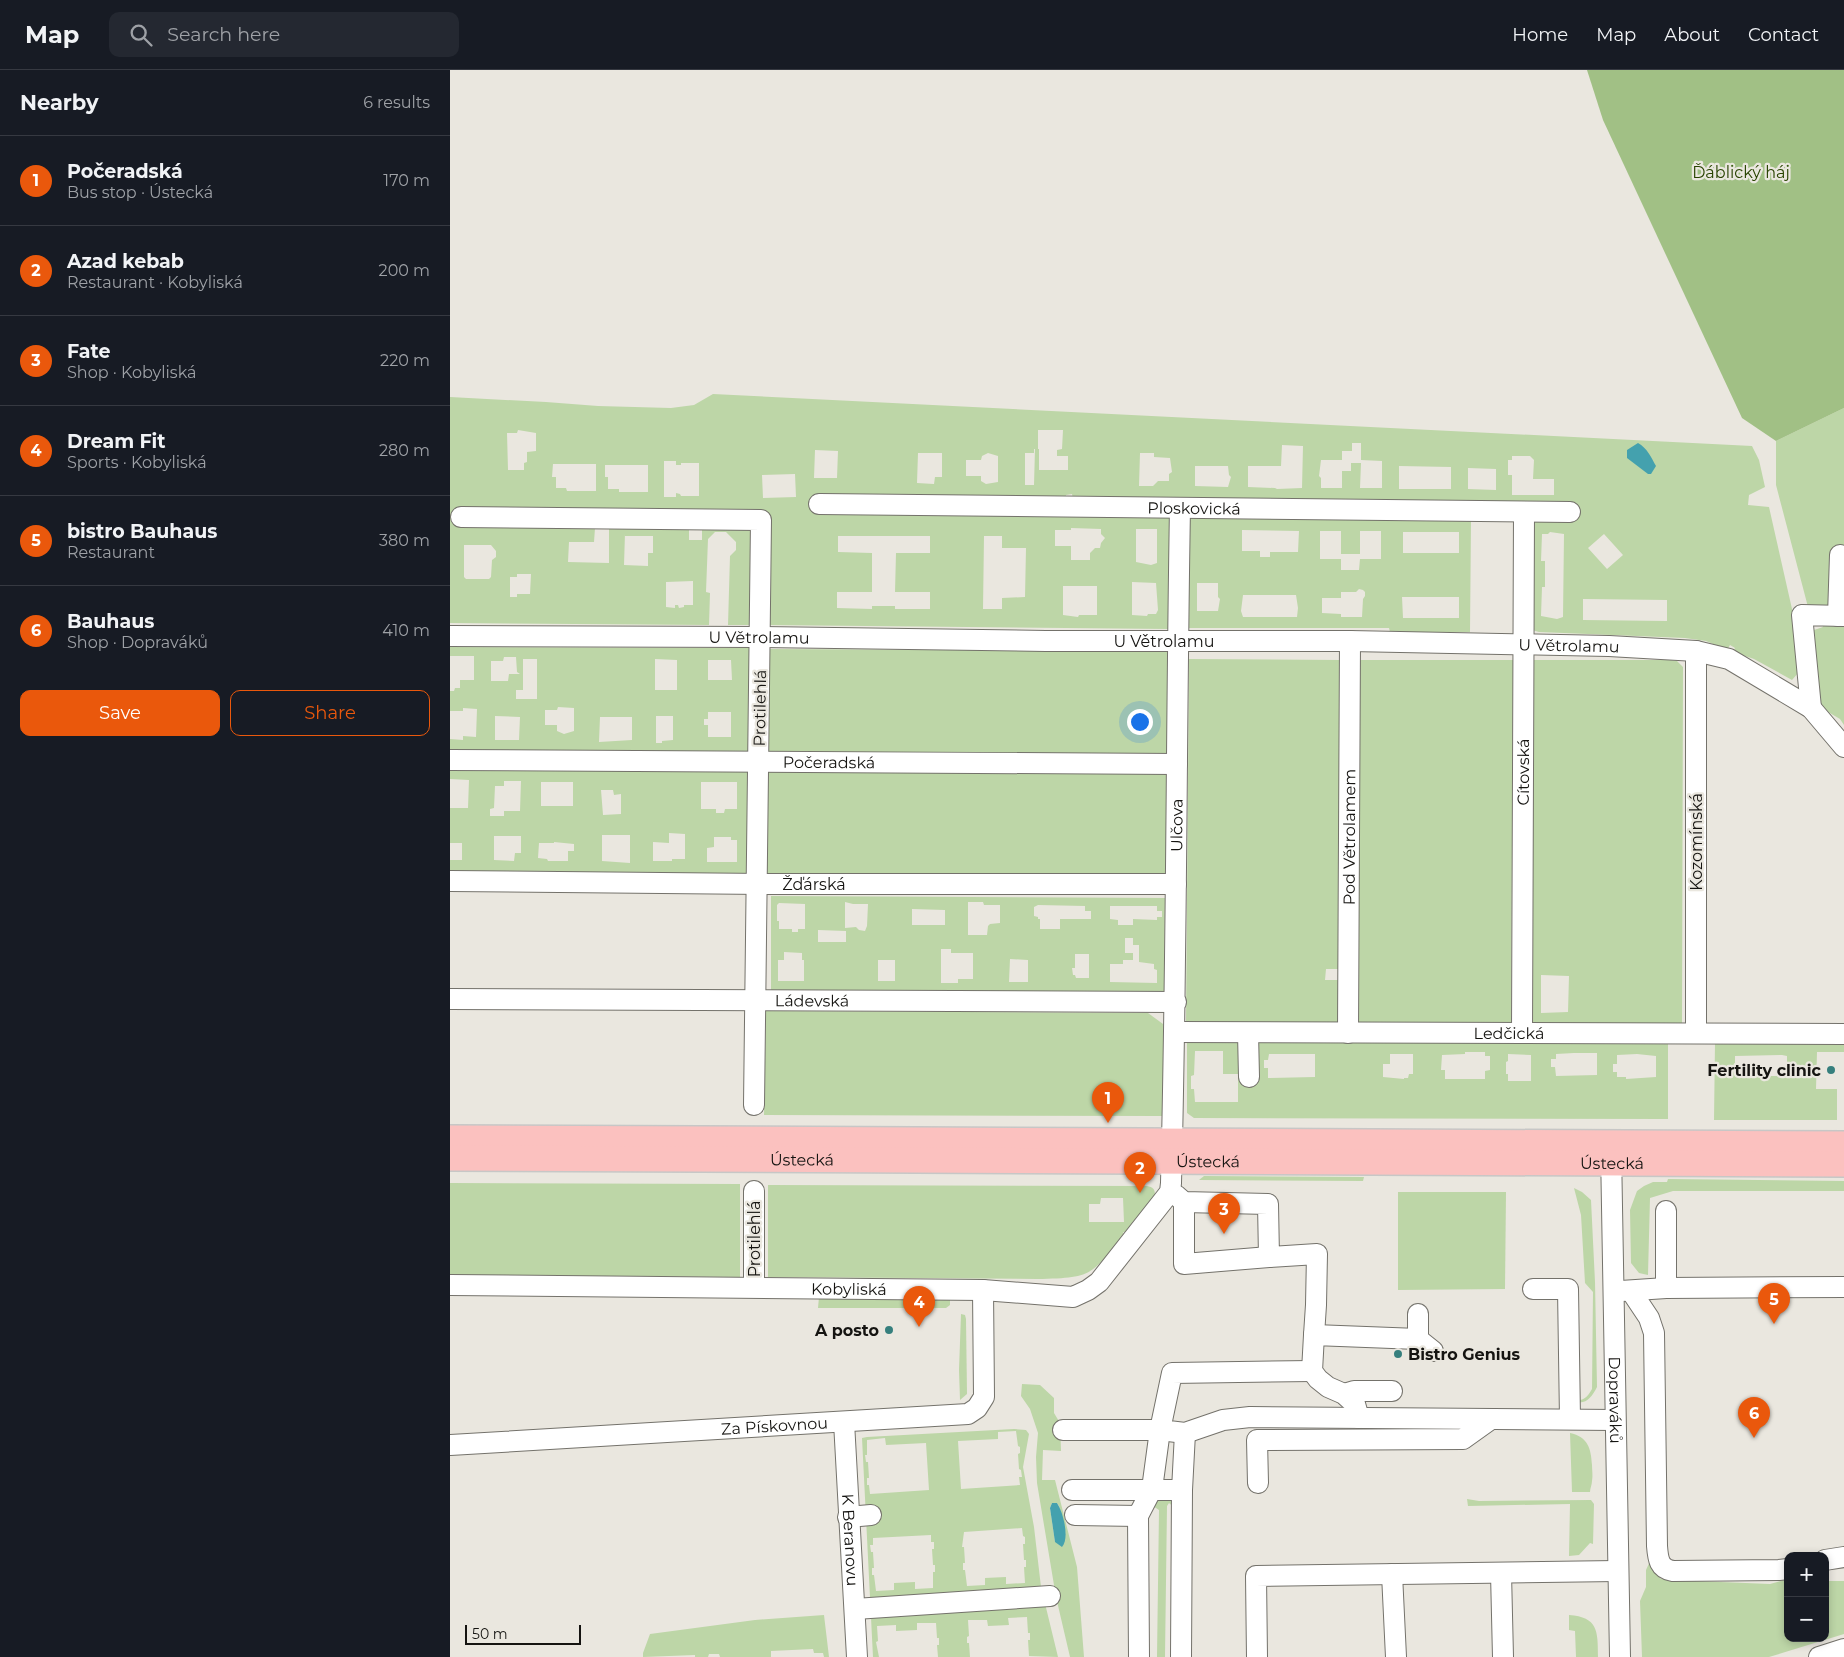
<!DOCTYPE html>
<meta charset="utf-8">
<style>
body{margin:0;font-family:Montserrat,sans-serif;background:#242831;color:#f1f3f6}
.controls{position:absolute;right:15px;bottom:15px;display:grid;overflow:hidden;border-radius:10px;box-shadow:0 2px 8px #0003}
.controls button{width:45px;height:45px;display:grid;place-items:center;padding:0;border:0;border-bottom:1px solid #363941;background:#171b24;color:#f1f3f6;font:25px sans-serif}
.scale{position:absolute;left:15px;bottom:12px;width:116px;box-sizing:border-box;padding-left:5px;border:2px solid #151411;border-top:0;font-size:14px;line-height:18px;white-space:nowrap;color:#151411;-webkit-text-stroke:4px #eae7df;paint-order:stroke}
.you{position:absolute;left:689px;top:651px;width:18px;height:18px;margin:-12px;border:4px solid #fff;border-radius:50%;background:#1a73e8;box-shadow:0 0 0 8px #1a73e833}
.badge{display:grid;place-items:center;width:32px;height:32px;border-radius:50%;background:#ea580c;color:#fff;font-size:16px;font-weight:700}
.pin{position:absolute;translate:-50% -41px;filter:drop-shadow(0 1px 2px #0008)}
.pin::after{content:'';position:absolute;top:26px;width:18px;height:15px;background:inherit;clip-path:polygon(0 0,100% 0,50% 100%)}
.list{margin:0;padding:0;list-style:none}
h2{display:flex;justify-content:space-between;align-items:center;height:65px;margin:0;padding:0 20px;font-size:21px}
h2 small{font-size:16px;font-weight:400;color:#9ea1a6}
.list li{display:grid;grid-template-columns:32px 1fr auto;gap:15px;align-items:center;box-sizing:border-box;height:90px;padding:0 20px;border-top:1px solid #363941}
.list b{display:block;font-size:19px;white-space:nowrap}
.list p{margin:0;font-size:16px;white-space:nowrap;color:#9ea1a6}
.list em{font-size:16px;font-style:normal;color:#9ea1a6}
.actions{display:flex;gap:10px;padding:15px 20px}
.actions a{flex:1;padding:11px 0;border:1px solid #ea580c;border-radius:10px;text-align:center;font-size:18px;color:#ea580c}
.actions .main{background:#ea580c;color:#fff}
.icon{flex:none;width:28px;height:28px;fill:none;stroke:currentColor;stroke-width:2;stroke-linecap:round;stroke-linejoin:round}
.map{position:relative;flex:none;width:1394px;height:1587px;overflow:hidden}
header{display:flex;align-items:center;gap:30px;box-sizing:border-box;height:70px;padding:0 25px;background:#171b24;border-bottom:1px solid #363941}
header strong{font-size:24px}
nav{display:flex;gap:28px;margin-inline-start:auto;font-size:18px}
.search{width:350px;height:45px;background:#242831;display:flex;align-items:center;gap:12px;box-sizing:border-box;padding:0 18px;border-radius:10px;color:#9ea1a6;font-size:19px}
main{display:flex}
aside{flex:1;background:#171b24}
.map>svg:first-child{display:block}
</style>
<header>
<strong>Map</strong>
<div class="search"><svg class="icon" aria-label="search" viewBox="0 0 24 24"><circle cx="10" cy="10" r="6"/><path d="M15 15l6 6"/></svg>Search here</div>
<nav><a>Home</a><a>Map</a><a>About</a><a>Contact</a></nav>
</header>
<main>
<aside>
<h2>Nearby<small>6 results</small></h2>
<ul class="list">
<li><span class="badge">1</span><div><b>Počeradská</b><p>Bus stop · Ústecká</p></div><em>170 m</em></li>
<li><span class="badge">2</span><div><b>Azad kebab</b><p>Restaurant · Kobyliská</p></div><em>200 m</em></li>
<li><span class="badge">3</span><div><b>Fate</b><p>Shop · Kobyliská</p></div><em>220 m</em></li>
<li><span class="badge">4</span><div><b>Dream Fit</b><p>Sports · Kobyliská</p></div><em>280 m</em></li>
<li><span class="badge">5</span><div><b>bistro Bauhaus</b><p>Restaurant</p></div><em>380 m</em></li>
<li><span class="badge">6</span><div><b>Bauhaus</b><p>Shop · Dopraváků</p></div><em>410 m</em></li>
</ul>
<div class="actions"><a class="main">Save</a><a>Share</a></div>
</aside>
<div class="map">
<svg width="1394" height="1587" viewBox="0 0 1394 1587">
<rect width="100%" height="100%" fill="#eae7df"/>
<g fill="#bdd6a7" fill-rule="evenodd">
<path d="M263 324 1302 376 1309 390 1315 417 1299 425 1298 435 1319 437 1342 539 1349 602 1342 610 1304 589 1283 582 1285 578 1280 575 1277 580 1256 571 1235 568 1089 562 1082 560 1083 452 623 429 622 424 616 425V429L364 424 363 440 720 448 718 559 314 555 316 446 239 453V470H252V453L303 455 304 555H278L280 486 286 480V472L276 462H265L258 469 256 522 260 523 259 555 0 553V327L96 332 148 336 221 338 244 335ZM68 360 86 363V381L77 382V392L74 393V400H58L57 363H67ZM588 360H613L612 379 607 380V386H618V400H589V379H585L584 415H575V383H584V379H588ZM902 373H911V390L932 391V418H910L911 393H901V401H892V418H871V408L869 406 871 390H892V381H902ZM832 375 853 376 852 418 827 419 825 418 798 417V396H831ZM365 380 388 381 387 408H364ZM468 383H492V407H485L484 414 467 413ZM538 383 548 386V412L536 414 531 411V406H516V390H531L532 386ZM690 383H704V387L720 388 722 402 719 404V411H708L703 416H689ZM1062 386H1080L1084 390 1083 409H1104V425H1062V405H1058V390H1062ZM214 391H226V395H231V393H249V426H231L230 424 226 423V427H214ZM103 394H146V421H117L116 418H106V407H102ZM155 395H198V422H169V419H158V407H155ZM745 396H778L779 405 781 407 778 417 745 416ZM949 396 1001 397V419H949ZM1018 398 1046 399V420L1018 419ZM345 404 346 427 313 428 312 405ZM145 458 159 459V493L118 492 119 472H144ZM621 458 651 459V464L655 468 651 473 650 478H645L640 483V490H621V476H605V460H621ZM686 459H707V493L701 495 686 492ZM1100 462 1114 464 1113 547 1107 549 1091 546 1092 517H1095V491H1091L1092 464H1098ZM175 463V466H203V483H198V496L174 495ZM1154 464 1173 485 1157 499 1138 478ZM388 466H480V483H446L445 522H480V539H445V536H422V539L387 538V522H422V483L388 482ZM534 466H552V478H576L575 527 552 528V539H533ZM14 475H41L46 481V487L42 490 41 507 39 509H16L14 507ZM67 504H81L80 524H67V527H60V507H67ZM243 511V535H234V537L229 538 228 535H225V538L216 537V512ZM682 512 706 513 708 540 706 544H698L697 546 682 545ZM613 516H647V545H629L628 547 613 545ZM1133 529 1217 530V551L1133 550Z"/>
<path d="M1394 338V655L1390 649 1373 639 1370 631 1361 566 1364 560 1373 557 1368 546 1358 537 1326 415V371Z"/>
<path d="M745 446 1021 450 1020 562H940L939 558H738V448ZM792 460 849 461 848 482H820V487H810V481H792ZM870 461H891V484H910V461H931V489H910L909 500H891V489H870ZM953 462H1009V483H953ZM747 513H768V527L770 529 768 541H747ZM909 519 913 520 915 522V526L913 529 912 547H891V544L872 543V528H891V522H906ZM793 525H846L848 538 847 547H793L791 541ZM952 527H1009V548H953Z"/>
<path d="M0 577 300 578 299 682 0 681V669L13 670V666L26 667 27 639 13 638V641H0V621H4L5 618H10V610H24V586H0ZM54 587H66L67 602 70 604H59L58 611H41V591H53ZM73 589H87V629H66V620H73ZM205 589 227 590V620H205ZM258 590H281L282 610H258ZM108 637 124 638V661L114 664 107 661V655H95V640H107ZM258 642H281V667H258V655H254V649H258ZM45 646 70 647 69 670H45ZM206 646H223V670L212 671V673H206ZM150 647H182V670L149 672Z"/>
<path d="M318 579 720 581 719 685 317 683Z"/>
<path d="M739 589 891 590 889 899H876L875 910H889V954L736 953Z"/>
<path d="M910 590H1063L1061 954H908Z"/>
<path d="M1081 590H1221L1227 591 1233 597 1232 955 1080 954ZM1091 905 1119 906 1118 942 1091 943Z"/>
<path d="M0 700 299 701 298 804 0 802V790H12V773H0V738H18L19 710 0 709ZM54 711H71L70 741H54V746H40V739L44 738 45 716H54ZM91 712H123V736H91ZM251 712H287V739H275L274 743H266V739H251ZM151 720H163L164 725 171 724V744L153 745ZM219 763 235 764V789H222V791H203V772L219 773ZM152 765H180V793L152 791ZM44 766H71V783H65L64 791 44 790ZM264 767H281V770H287V792H257V778L264 777ZM104 772 124 774V781H118V791H98L97 789 88 788 89 773H104Z"/>
<path d="M317 702 719 704V806L317 804Z"/>
<path d="M321 826 715 828 714 922 321 920ZM395 832 403 834H418L417 856 415 861 409 860 406 857 395 858ZM518 832H533L534 835H550V853L540 854 538 856 537 865H518ZM329 833 355 834V859H348V862H342V859H329V851H327V835ZM588 835 635 836V841H641V849H610V859H590V849H588V847L584 846V837ZM660 836H707V841H712V847H707V850L683 849V855H668V850L660 849ZM462 839 495 840V855H462ZM368 860 396 861V872H368ZM675 868H683V875H689V892L704 894V899L707 900V913L660 912V894H673V890H683V883H675ZM491 879H501V883H523V909H508V913H491ZM334 882 352 883V890H354V911H328V890H334ZM625 884H639V908H626L625 905H623L622 898H625ZM560 889 578 890V912H559ZM428 890H445V911H428Z"/>
<path d="M316 941 698 943 713 954V1046L314 1045Z"/>
<path d="M1218 972V1049L744 1048 737 1043V973ZM745 981H773V1004H788V1032H745L744 1019H741V1006L744 1005ZM1015 982H1035V986H1040V1000L1035 1001V1009H995V1000H991L992 985 1015 984ZM1124 983H1147V1005L1106 1006 1105 997H1101V989H1106V984ZM819 984H865V1007L818 1008V998H814V990H818ZM940 984H963V1004H959L958 1008H954V1009L933 1007V994H940ZM1058 984 1081 985V1011H1058V1004H1056V992L1058 991ZM1187 984 1206 986V1007L1176 1009V1007H1167V1002H1163V994H1167V985Z"/>
<path d="M1265 973 1394 974V982H1367L1366 1019H1387V1050H1264ZM1332 985 1337 986V1002H1332V1006H1289V1002L1285 1001V986Z"/>
<path d="M754 1106 914 1107 913 1111 749 1110Z"/>
<path d="M1218 1109 1394 1111V1121H1223L1200 1128 1198 1205 1189 1203 1181 1193 1180 1140 1187 1121 1194 1116 1203 1112H1217Z"/>
<path d="M0 1113 290 1114V1207L0 1205Z"/>
<path d="M318 1115 697 1116C703 1117 705 1119 705 1125L675 1162H673L674 1164C641 1205 644 1208 587 1209L318 1207ZM651 1128H673L674 1152H639V1134H650Z"/>
<path d="M1124 1118 1132 1122 1141 1130 1145 1212 1147 1317C1142 1327 1135 1336 1124 1331 1134 1330 1137 1328 1142 1319L1143 1222 1135 1213 1131 1145Z"/>
<path d="M948 1122H1056L1055 1219 948 1220Z"/>
<path d="M500 1226V1235L496 1238H368L369 1227Z"/>
<path d="M511 1244 515 1245 516 1249 517 1324 510 1330 509 1300Z"/>
<path d="M572 1314 590 1315 604 1328V1343L610 1353 611 1381 593 1380 592 1410H605L627 1497 634 1587H620L606 1527 587 1413 586 1387 588 1363 580 1339 571 1326ZM602 1433H607L609 1436 615 1461 605 1472 600 1438Z"/>
<path d="M564 1359 576 1360 579 1364 573 1397 584 1457 591 1517 608 1587 579 1586 578 1570H580V1563H578L577 1547 558 1548 559 1555 538 1556 537 1550H518L519 1566 517 1567V1573H519L520 1587H488L487 1575H489V1568H487L486 1553H467V1560L446 1561V1555L427 1556 428 1571 426 1572 429 1587H423L412 1368 417 1367ZM566 1361 568 1376 570 1377V1383L568 1384 569 1399 571 1400 572 1407H569L570 1415 511 1419 508 1371 548 1369V1362ZM435 1368 436 1375 476 1373 479 1420 420 1424 419 1415H417V1408H419L418 1392H416L415 1385H417V1370ZM572 1458 573 1466 575 1467V1474H573L574 1490H576V1497H574L575 1513 556 1514V1507L535 1508V1515L517 1516 515 1500H513V1493H515L514 1477H512L514 1462ZM481 1465V1472H484V1479H482L483 1495H485V1502H483V1518L465 1519V1512L444 1513V1520L426 1521 424 1505H422V1498H424L423 1482H421L420 1475H423V1468Z"/>
<path d="M1120 1363C1138 1367 1141 1378 1142 1395 1142 1400 1143 1406 1142 1411 1142 1415 1140 1418 1140 1422H1122Z"/>
<path d="M714 1426 724 1431 727 1440 719 1433 717 1436 715 1587H707L709 1440 700 1434Z"/>
<path d="M1017 1429 1029 1431 1141 1430 1144 1434 1143 1474 1140 1473 1129 1485 1119 1486 1120 1434 1018 1436Z"/>
<path d="M1201 1489 1205 1501 1211 1509 1221 1510 1320 1514 1338 1509V1568H1375V1511H1394V1564L1319 1587H1192L1190 1531 1196 1517V1500Z"/>
<path d="M374 1545 379 1587H374L373 1583H364L363 1579 321 1581V1587H270L269 1584H259L258 1587H245V1585L193 1587V1583L200 1564 305 1550Z"/>
<path d="M1119 1545C1148 1547 1148 1561 1148 1587H1126L1125 1561 1119 1560Z"/>
</g>
<path fill="#a1c085" d="M1137 0H1394V338L1326 371 1292 348 1153 50Z"/>
<g fill="#44a1ae">
<path d="M1188 373C1197 378 1201 387 1206 396L1201 404H1198L1177 388V380Z"/>
<path d="M602 1433H607C613 1442 620 1468 612 1477L605 1472 600 1438Z"/>
</g>
<g fill="none" stroke-linecap="round" stroke-linejoin="round">
<g stroke="#74726b" stroke-width="22">
<g id="minor">
<path id="s1" d="M369 434 1120 442"/>
<path d="M11 447 311 450 304 1035"/>
<path d="M1388 546 1390 485"/>
<path id="s2" d="M0 566 310 567 596 571H900L1159 576 1246 581 1279 589 1361 638 1394 677"/>
<path d="M1246 581V963"/>
<path d="M1361 638 1352 545 1394 546"/>
<path id="s3" d="M0 690 727 694"/>
<path id="s4" d="M0 811 318 814H726"/>
<path id="s5" d="M0 929 726 932"/>
<path id="s6" d="M725 962 1394 964"/>
<path id="s7" d="M1072 962 1074 442"/>
<path d="M798 963 799 1007"/>
<path id="s8" d="M898 963 900 571"/>
<path id="s9" d="M1161 1080 1170 1587"/>
<path d="M720 1122 727 1126 734 1132 818 1134 819 1187 867 1184 866 1235 864 1265"/>
<path d="M734 1132V1194L819 1187"/>
<path d="M1216 1141V1218"/>
<path id="s10" d="M0 1215 533 1220 623 1227 638 1220 649 1212 720 1122 721 1113C727 888 726 663 730 438"/>
<path d="M304 1217V1121"/>
<path d="M1083 1219H1118L1120 1349"/>
<path d="M1171 1221 1216 1218 1394 1217"/>
<path d="M1181 1221 1199 1248 1204 1263 1207 1476C1208 1489 1209 1499 1223 1501L1329 1500 1338 1499"/>
<path d="M968 1269V1244"/>
<path d="M862 1301 722 1303 710 1360 735 1363 773 1350 800 1347 1165 1350"/>
<path d="M894 1324 904 1321H942"/>
<path d="M909 1348 905 1334 894 1324 878 1317 868 1309 862 1301 864 1265 968 1269 983 1281"/>
<path id="s11" d="M394 1352 407 1587"/>
<path d="M613 1360H710L702 1419 688 1446 625 1445"/>
<path id="s12" d="M0 1375 518 1344 527 1338 534 1327 533 1220"/>
<path d="M808 1413 807 1370 1013 1369 1041 1349"/>
<path d="M622 1420H732L735 1363"/>
<path d="M688 1446 689 1587"/>
<path d="M398 1447 421 1445"/>
<path d="M1375 1490 1394 1487"/>
<path d="M1051 1503 1053 1587"/>
<path d="M942 1504 946 1587"/>
<path d="M405 1539 600 1526"/>
<path d="M731 1587 732 1420"/>
<path d="M807 1587 806 1506 1167 1501"/>
<path d="M1369 1587 1394 1579"/>
</g>
</g>
<g stroke="#c7c7c6" stroke-width="28">
<g id="major">
<path d="M0 1068 1394 1074"/>
<path id="s13" d="M0 1088 1394 1094"/>
</g>
</g>
<use href="#minor" stroke="#fff" stroke-width="20"/>
<use href="#major" stroke="#fbc1bf" stroke-width="25"/>
</g>
<g fill="#367f7d" stroke="#eae7df" stroke-width="2">
<circle cx="1381" cy="1000" r="5"/>
<circle cx="439" cy="1260" r="5"/>
<circle cx="948" cy="1284" r="5"/>
</g>
<g text-anchor="middle" dominant-baseline="central" stroke-width="4.5" stroke-linejoin="round" paint-order="stroke">
<g font-size="16" fill="#284300" stroke="#eae7df">
<text x="1291" y="102">Ďáblický háj</text>
</g>
<g font-size="16" fill="#151411" stroke="#eae7df">
<text stroke="none"><textPath href="#s1" startOffset="375">Ploskovická</textPath></text>
<text stroke="none"><textPath href="#s2" startOffset="309">U Větrolamu</textPath></text>
<text stroke="none"><textPath href="#s2" startOffset="714">U Větrolamu</textPath></text>
<text stroke="none"><textPath href="#s2" startOffset="1119">U Větrolamu</textPath></text>
<text transform="translate(310 638) rotate(-89)">Protilehlá</text>
<text stroke="none"><textPath href="#s3" startOffset="379">Počeradská</textPath></text>
<text stroke="none"><textPath href="#s7" startOffset="260">Cítovská</textPath></text>
<text stroke="none"><textPath href="#s10" startOffset="1135">Ulčova</textPath></text>
<text stroke="none"><textPath href="#s8" startOffset="196">Pod Větrolamem</textPath></text>
<text transform="translate(1246 772) rotate(-90)">Kozomínská</text>
<text stroke="none"><textPath href="#s4" startOffset="364">Žďárská</textPath></text>
<text stroke="none"><textPath href="#s5" startOffset="362">Ládevská</textPath></text>
<text stroke="none"><textPath href="#s6" startOffset="334">Ledčická</textPath></text>
<text stroke="none"><textPath href="#s13" startOffset="352">Ústecká</textPath></text>
<text stroke="none"><textPath href="#s13" startOffset="758">Ústecká</textPath></text>
<text stroke="none"><textPath href="#s13" startOffset="1162">Ústecká</textPath></text>
<text transform="translate(304 1169) rotate(-90)">Protilehlá</text>
<text stroke="none"><textPath href="#s10" startOffset="399">Kobyliská</textPath></text>
<text stroke="none"><textPath href="#s9" startOffset="250">Dopraváků</textPath></text>
<text stroke="none"><textPath href="#s12" startOffset="325">Za Pískovnou</textPath></text>
<text stroke="none"><textPath href="#s11" startOffset="118">K Beranovu</textPath></text>
</g>
<g font-size="16" font-weight="bold" fill="#151411" stroke="#eae7df" text-anchor="end">
<text x="1371" y="1000">Fertility clinic</text>
<text x="429" y="1260">A posto</text>
<text x="958" y="1284" text-anchor="start">Bistro Genius</text>
</g>
</g>
</svg>
<div class="controls">
<button>+</button>
<button>−</button>
</div>
<div class="scale">50 m</div>
<div class="you"></div>
<div class="pin badge" style="left:658px;top:1053px">1</div>
<div class="pin badge" style="left:690px;top:1123px">2</div>
<div class="pin badge" style="left:774px;top:1164px">3</div>
<div class="pin badge" style="left:469px;top:1257px">4</div>
<div class="pin badge" style="left:1324px;top:1254px">5</div>
<div class="pin badge" style="left:1304px;top:1368px">6</div>
</div>
</main>
